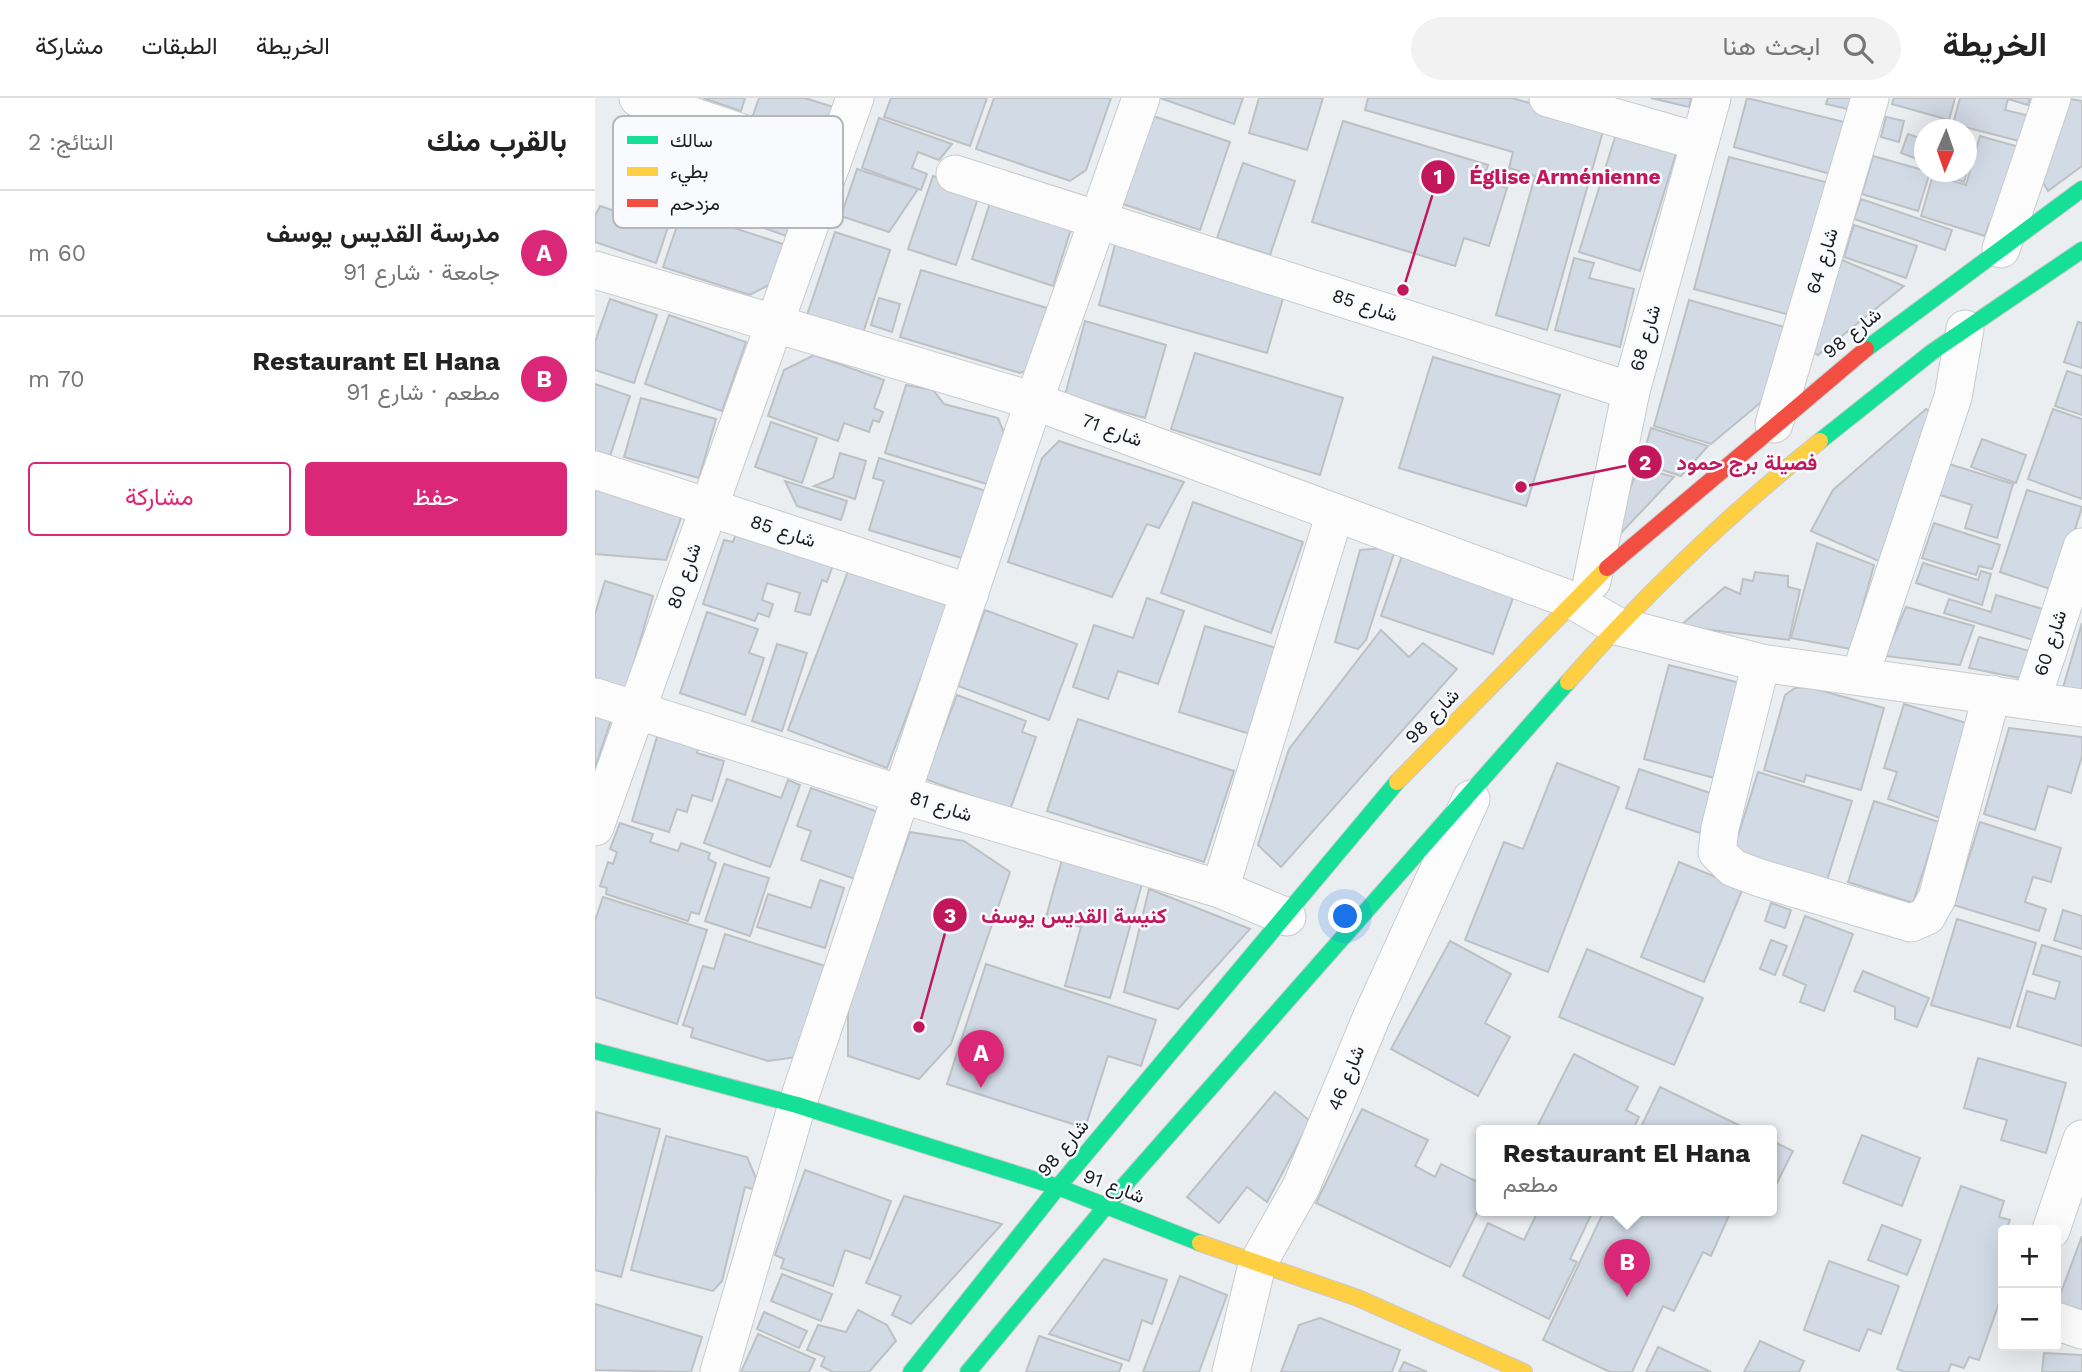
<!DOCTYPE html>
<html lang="ar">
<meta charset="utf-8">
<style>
body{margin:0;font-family:"Work Sans",Vazirmatn,sans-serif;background:#f2f2f2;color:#222;direction:rtl}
.controls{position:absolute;right:21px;bottom:21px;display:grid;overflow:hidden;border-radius:7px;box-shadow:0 7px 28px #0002}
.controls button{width:63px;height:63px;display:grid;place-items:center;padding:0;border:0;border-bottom:2px solid #e0e0e0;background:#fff;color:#222;font:35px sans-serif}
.compass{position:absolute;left:1319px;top:21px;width:63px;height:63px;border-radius:50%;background:#fff;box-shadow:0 7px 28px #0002;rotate:182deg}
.you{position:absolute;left:751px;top:819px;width:24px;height:24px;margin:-18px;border:5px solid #fff;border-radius:50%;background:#1a73e8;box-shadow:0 0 0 10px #1a73e833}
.badge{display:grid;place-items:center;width:46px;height:46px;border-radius:50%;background:#db2777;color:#fff;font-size:23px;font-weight:700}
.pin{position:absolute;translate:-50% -58px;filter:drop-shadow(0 2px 4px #0008)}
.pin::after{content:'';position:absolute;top:37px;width:24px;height:21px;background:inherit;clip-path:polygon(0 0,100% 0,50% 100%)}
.popup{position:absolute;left:881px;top:1027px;width:301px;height:91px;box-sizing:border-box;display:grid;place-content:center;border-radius:7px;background:#fff;filter:drop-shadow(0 2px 5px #0005);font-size:23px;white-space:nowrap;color:#767676}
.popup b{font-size:26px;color:#222}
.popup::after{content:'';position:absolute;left:50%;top:100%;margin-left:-14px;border:14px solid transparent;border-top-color:#fff}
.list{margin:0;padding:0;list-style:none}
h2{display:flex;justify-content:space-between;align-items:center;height:91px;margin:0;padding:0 28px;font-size:30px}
h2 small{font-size:23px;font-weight:400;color:#767676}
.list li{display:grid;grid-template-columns:46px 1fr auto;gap:21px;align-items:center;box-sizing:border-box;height:126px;padding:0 28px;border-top:2px solid #e0e0e0}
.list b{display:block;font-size:26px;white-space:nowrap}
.list p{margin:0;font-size:23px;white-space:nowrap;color:#767676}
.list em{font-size:23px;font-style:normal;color:#767676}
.actions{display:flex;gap:14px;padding:21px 28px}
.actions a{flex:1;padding:16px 0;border:2px solid #db2777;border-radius:7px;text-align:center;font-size:24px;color:#db2777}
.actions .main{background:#db2777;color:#fff}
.icon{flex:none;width:38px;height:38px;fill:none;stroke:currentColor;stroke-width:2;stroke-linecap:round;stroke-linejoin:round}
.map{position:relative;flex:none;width:1487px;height:1274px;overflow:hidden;direction:ltr}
header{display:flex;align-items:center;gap:42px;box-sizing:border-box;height:98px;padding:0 35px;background:#fff;border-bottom:2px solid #e0e0e0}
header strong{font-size:33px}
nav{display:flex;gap:38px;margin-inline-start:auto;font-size:24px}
.search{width:490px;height:63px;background:#f2f2f2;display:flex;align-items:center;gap:18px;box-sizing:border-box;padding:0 24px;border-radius:38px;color:#767676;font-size:26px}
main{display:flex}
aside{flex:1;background:#fff}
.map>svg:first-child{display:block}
</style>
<header>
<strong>الخريطة</strong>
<div class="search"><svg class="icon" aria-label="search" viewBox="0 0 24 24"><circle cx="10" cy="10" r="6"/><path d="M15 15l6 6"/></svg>ابحث هنا</div>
<nav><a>الخريطة</a><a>الطبقات</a><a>مشاركة</a></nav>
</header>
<main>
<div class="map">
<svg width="1487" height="1274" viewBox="0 0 1487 1274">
<rect width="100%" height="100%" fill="#ebeef1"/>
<g fill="#d2dae6" stroke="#bec1c3" stroke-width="2">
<path d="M108 0H150L146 13Z"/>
<path d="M164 0H210L238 9 225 49 155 26Z"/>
<path d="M296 0H392L375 48 289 19Z"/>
<path d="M399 0H516L491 72 475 83 381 51Z"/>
<path d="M565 0H648L639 26Z"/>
<path d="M664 0H728L712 52 654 35Z"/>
<path d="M773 0H917L1010 26 952 232 901 217 940 78 914 70 918 54 770 12Z"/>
<path d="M1056 0H1096L1094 9Z"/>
<path d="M1152 0 1253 25 1239 77 1139 49Z"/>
<path d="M1233 0H1269L1265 14 1231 6Z"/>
<path d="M1299 0H1360L1354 22 1297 6Z"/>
<path d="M1365 0H1435L1433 7 1413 1 1410 12 1435 18 1428 44 1358 26Z"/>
<path d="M1475 1 1487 3V68L1453 93 1446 81Z"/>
<path d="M558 18 635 44 605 132 528 106Z"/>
<path d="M1291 19 1309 23 1304 44 1286 39Z"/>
<path d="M284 20 357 46 344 62 323 54 317 70 332 76 326 92 267 70Z"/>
<path d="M31 21 84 39 65 96 82 102 61 165 0 144V118L5 108 23 114 45 49 24 42Z"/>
<path d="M748 23 893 67 888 82 912 90 894 148 869 140 860 168 717 124Z"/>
<path d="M1022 33 1082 52 1045 173 984 154Z"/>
<path d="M1313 36 1330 42V64L1306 55Z"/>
<path d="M1385 38 1424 49 1401 126 1394 125 1390 138 1326 118 1338 77 1371 87Z"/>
<path d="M90 42 150 61 132 116 72 97Z"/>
<path d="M1278 58 1335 74 1323 113 1267 96Z"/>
<path d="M1134 59 1234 85 1199 218 1099 191Z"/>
<path d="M156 63 214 83 207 104 148 85Z"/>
<path d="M648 65 700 83 675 157 622 140Z"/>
<path d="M1372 67 1374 68 1369 84 1343 75 1372 74Z"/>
<path d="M262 71 323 91 294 134 246 118Z"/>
<path d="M338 78 385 94 361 167 313 151Z"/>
<path d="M145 87 201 107 191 138 134 117Z"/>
<path d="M1266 101 1357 132 1350 152 1259 121Z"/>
<path d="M395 105 476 131 458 188 377 161Z"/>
<path d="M87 113 191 147 179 184 155 197 68 169Z"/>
<path d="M1259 127 1322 148 1311 180 1249 159Z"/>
<path d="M240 134 295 152 268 235 212 217Z"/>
<path d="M521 143 691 190 672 255 504 207Z"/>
<path d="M979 160 999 165 994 180 1039 191 1025 249 960 232Z"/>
<path d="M1247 162 1309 188 1223 257 1216 253Z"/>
<path d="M326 172 452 210 433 272 425 275 305 239Z"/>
<path d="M284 200 305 206 297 234 276 227Z"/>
<path d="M15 201 62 217 39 285 0 272V244Z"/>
<path d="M1094 202 1193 230 1176 296 1116 346 1059 328Z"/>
<path d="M74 217 151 244 127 313 50 286Z"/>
<path d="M490 223 571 247 550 320 470 297Z"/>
<path d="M1483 224 1487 225V270L1469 264Z"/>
<path d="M600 255 748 300 725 377 576 331Z"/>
<path d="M219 257 289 282 279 310 288 314 284 324 278 322 274 334 249 325 243 343 173 318 189 272Z"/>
<path d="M838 259 965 297 931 408 804 370Z"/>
<path d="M1472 273 1487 278V317L1460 308Z"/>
<path d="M0 286 35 298 15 358 0 354Z"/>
<path d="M311 287 338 292 349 306 403 320 410 337 395 387 290 355Z"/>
<path d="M46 300 121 321 104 380 29 359Z"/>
<path d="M1331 311 1336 313 1288 465 1216 433 1238 392Z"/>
<path d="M1458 311 1487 321V401L1433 381Z"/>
<path d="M176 324 222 340 207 385 160 369Z"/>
<path d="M1056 330 1113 348 1086 378 1046 365Z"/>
<path d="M1387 341 1431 357 1421 385 1376 369Z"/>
<path d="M464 343 589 384 564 430 552 426 517 499 413 464 447 360Z"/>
<path d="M245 355 271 363 260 401 219 388 238 380Z"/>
<path d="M284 360 391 393 370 461 274 432 289 383 278 380Z"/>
<path d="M1354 366 1418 386 1402 440 1370 430 1377 407 1345 397Z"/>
<path d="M1043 369 1079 379 1027 434 1021 430Z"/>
<path d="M190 383 252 403 246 422 202 408Z"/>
<path d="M0 390 87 417 71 462 0 456Z"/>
<path d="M1432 392 1487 409 1461 493 1405 474Z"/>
<path d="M598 404 708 444 676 535 566 495Z"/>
<path d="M1339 425 1405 447 1397 471 1384 468 1381 477 1327 460Z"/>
<path d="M141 435 239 464 232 484 227 482 215 517 200 513 205 495 172 485 167 502 178 506 174 519 163 515 160 523 108 506 129 442 138 444Z"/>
<path d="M1222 445 1279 467 1256 551 1196 540Z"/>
<path d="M801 449 771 542 763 551 740 544 765 452Z"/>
<path d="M808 455 920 494 898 556 786 518Z"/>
<path d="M258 460 357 498 292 670 193 632Z"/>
<path d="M1328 465 1383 482 1386 473 1396 476 1387 507 1321 485Z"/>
<path d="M1160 474 1193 478V489L1205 492 1194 542 1085 528 1130 489 1145 496 1148 481 1158 483Z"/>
<path d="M10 483 58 498 31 592 0 583V516Z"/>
<path d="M1401 497 1454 513 1445 544 1349 515 1354 501 1396 514Z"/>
<path d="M552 500 589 513 563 586 523 573 513 601 478 589 499 527 538 540Z"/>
<path d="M1311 509 1379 528 1365 567 1290 558Z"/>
<path d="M390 512 482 546 454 622 363 588Z"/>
<path d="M112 514 163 531 154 555 169 560 150 617 85 595Z"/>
<path d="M1487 525V594L1467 593Z"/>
<path d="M610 528 681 550 655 636 584 614Z"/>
<path d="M786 532 814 559 828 545 862 571 686 769 663 747 694 651Z"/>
<path d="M1384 539 1442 555 1435 582 1374 570Z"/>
<path d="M182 546 212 555 187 633 157 623Z"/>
<path d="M1074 567 1153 587 1127 682 1049 661Z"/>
<path d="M1213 589 1289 610 1266 692 1211 677 1209 684 1169 672 1190 597 1200 590Z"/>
<path d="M362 597 431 623 427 634 441 639 415 712 330 681Z"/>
<path d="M1309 606 1384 629 1353 723 1293 701 1302 674 1289 670Z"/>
<path d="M0 610 18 616 0 670Z"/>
<path d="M483 621 639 673 609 764 452 713Z"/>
<path d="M1414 630 1487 639V658L1476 695 1453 688 1440 732 1389 716Z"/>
<path d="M64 632 105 644 102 655 129 663 117 703 97 697 92 714 82 711 74 734 37 723Z"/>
<path d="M962 665 1024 689 953 874 870 842 909 744 928 751Z"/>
<path d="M1044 671 1118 696 1105 735 1031 710Z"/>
<path d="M1163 674 1257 703 1232 782 1138 754Z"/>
<path d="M132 681 186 700 193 682 205 687 175 769 109 745Z"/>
<path d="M216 690 286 715 263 782 206 762 216 733 202 728Z"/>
<path d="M1279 703 1344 724 1318 805 1253 784Z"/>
<path d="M1385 724 1466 750 1456 784 1438 779 1430 804 1451 811 1444 833 1359 807Z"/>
<path d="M25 725 58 736 55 744 83 753 86 745 115 755 113 761 121 765 104 816 96 814 93 823 11 796 12 790 5 788 13 764 18 766 22 754 15 751Z"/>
<path d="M315 734 369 743 415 774 356 946 324 981 253 958V908Z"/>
<path d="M467 762 547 786 515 900 470 888 486 829 451 819Z"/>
<path d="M1084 764 1148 790 1109 884 1046 859Z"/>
<path d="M129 766 174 780 155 838 110 823Z"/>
<path d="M225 782 249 790 230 850 162 829 173 796 216 810Z"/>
<path d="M554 791 655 831 583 911 529 894Z"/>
<path d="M8 799 112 832 82 926 0 899V823Z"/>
<path d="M1176 805 1196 812 1190 830 1170 823Z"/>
<path d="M1468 812 1487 818V851L1459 842Z"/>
<path d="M1210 818 1258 836 1229 913 1205 904 1211 887 1188 877Z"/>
<path d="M1362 821 1441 845 1415 930 1336 907Z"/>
<path d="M130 836 230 868 201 959 173 963 96 939 98 930 88 927 108 868 119 871Z"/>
<path d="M1176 842 1192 848 1180 877 1165 871Z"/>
<path d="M855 843 916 876 890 925 915 939 883 998 796 951Z"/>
<path d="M1447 847 1487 859V948L1422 928 1432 893 1460 901 1465 884 1438 876Z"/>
<path d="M992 851 1108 900 1079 967 964 919Z"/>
<path d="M391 866 561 922 546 968 513 958 490 1030 352 986Z"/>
<path d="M1268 873 1334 900 1322 929 1300 921V909L1259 893Z"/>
<path d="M979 956 1043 989 1031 1012 1044 1019 1037 1033H940Z"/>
<path d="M1383 960 1471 985 1451 1055 1406 1042 1412 1022 1369 1010Z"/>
<path d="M1065 989 1156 1033H1044Z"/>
<path d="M680 994 715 1023 672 1104 652 1089 624 1125 592 1099Z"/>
<path d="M767 1011 833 1042 820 1068 840 1079 846 1066 887 1086V1105L855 1169 721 1105Z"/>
<path d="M1 1014 65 1031 26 1179 0 1172Z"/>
<path d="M1267 1037 1325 1060 1307 1108 1248 1085Z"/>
<path d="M71 1038 152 1059 161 1080 158 1091 150 1089 127 1183 118 1193 36 1172Z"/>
<path d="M1177 1043 1198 1053 1177 1095Z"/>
<path d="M210 1072 296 1103 275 1161 250 1152 238 1188 186 1170 189 1161 180 1157Z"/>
<path d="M1366 1088 1409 1103 1404 1119 1415 1122 1411 1132H1408V1194L1384 1262 1374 1259 1369 1270 1356 1266 1353 1274H1310L1302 1271Z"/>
<path d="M309 1098 407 1126 316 1226 297 1217 306 1198 271 1185Z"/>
<path d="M943 1113H998L975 1161 982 1164 954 1221 868 1178 893 1125 929 1142Z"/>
<path d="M1009 1113H1136L1116 1158 1108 1154 1079 1213 1068 1208 1037 1274H1015L948 1242Z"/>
<path d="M1287 1127 1326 1142 1312 1177 1273 1162Z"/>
<path d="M1487 1138V1220L1461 1208Z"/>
<path d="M509 1161 572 1182 557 1226 547 1222 534 1263 454 1236Z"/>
<path d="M1234 1163 1304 1188 1286 1236 1273 1231 1264 1253 1209 1232Z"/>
<path d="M187 1176 237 1196 226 1223 176 1203Z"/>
<path d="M585 1178 632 1197 604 1274H548Z"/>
<path d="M0 1206 107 1239 96 1274 0 1272Z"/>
<path d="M263 1212 292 1227 301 1243 274 1274H238L226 1268 230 1259 212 1252 223 1227 251 1234Z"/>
<path d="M169 1214 212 1233 204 1250 162 1231Z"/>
<path d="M725 1220 805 1252 797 1274H686L704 1227Z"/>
<path d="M163 1236 220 1261 214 1274H146Z"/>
<path d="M444 1238 527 1266 524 1274H431Z"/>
<path d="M1165 1243 1209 1263 1204 1274H1149Z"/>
<path d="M1063 1249 1116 1274H1051Z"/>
<path d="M1449 1255 1487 1257V1274H1447Z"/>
<path d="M809 1264 832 1274H804Z"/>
</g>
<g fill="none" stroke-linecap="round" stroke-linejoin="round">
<g stroke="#c8cbcd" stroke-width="39">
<g id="street">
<path d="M43 0 237 65"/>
<path d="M953 0 1105 44"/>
<path d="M360 76 1036 293"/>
<path d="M1406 151 1457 0"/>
<path d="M0 172 439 303 979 503 1022 528 1166 565 1487 610"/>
<path d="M1179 326 1275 0"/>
<path d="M0 372 375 495"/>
<path d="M997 483 1036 293 1117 0"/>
<path d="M1166 565 1125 730 1122 754 1138 770 1165 780 1316 825 1332 818 1342 800 1397 596"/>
<path d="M1265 578 1358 299 1370 231"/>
<path d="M0 599 308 697 625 791 692 819"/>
<path d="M1437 601 1487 449"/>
<path d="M0 729 260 0"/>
<path d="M625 791 740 415"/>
<path d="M1456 1132 1487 1041"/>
<path d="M1461 1223 1487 1232"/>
<path d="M124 1274 202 1007 439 303 546 0"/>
<path d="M636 1274 662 1167 706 1089 777 918 876 701"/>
</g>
</g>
<g stroke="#c8cbcd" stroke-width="18">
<g id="fast">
<path d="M1271 251 1487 91"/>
<path d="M1225 343 1337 254 1487 152"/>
<path d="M0 953 202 1007 463 1089 605 1145"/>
<path d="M316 1274 463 1089 802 684"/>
<path d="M373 1274 512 1107 973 584"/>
</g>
</g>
<g stroke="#c8cbcd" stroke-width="18">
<g id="slow">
<path d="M973 584C1050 496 1134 416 1225 343"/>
<path d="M802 684 1012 470"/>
<path d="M605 1145 763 1200 929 1274"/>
</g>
</g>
<g stroke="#c8cbcd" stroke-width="18">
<path id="jam" d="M1012 470 1271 251"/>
</g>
<use href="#street" stroke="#fcfcfd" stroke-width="37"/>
<use href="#fast" stroke="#16e098" stroke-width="16"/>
<use href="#slow" stroke="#ffcf43" stroke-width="16"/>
<use href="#jam" stroke="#f24e42" stroke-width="16"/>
</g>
<g text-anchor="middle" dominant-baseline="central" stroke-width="5" stroke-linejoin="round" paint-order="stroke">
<g font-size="19" fill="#191b1d" stroke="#f8fafe">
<text transform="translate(1227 163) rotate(-73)">شارع 64</text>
<text transform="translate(770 207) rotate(18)">شارع 85</text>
<text transform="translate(1257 235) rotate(-39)">شارع 98</text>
<text transform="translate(1050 240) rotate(-74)">شارع 68</text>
<text transform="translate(517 332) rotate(20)">شارع 71</text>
<text transform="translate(188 433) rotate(18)">شارع 85</text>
<text transform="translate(89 478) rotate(-71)">شارع 80</text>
<text transform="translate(1455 545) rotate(-72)">شارع 60</text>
<text transform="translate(837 618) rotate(-46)">شارع 98</text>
<text transform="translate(346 708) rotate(17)">شارع 81</text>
<text transform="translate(751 980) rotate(-68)">شارع 46</text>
<text transform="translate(468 1050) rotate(-50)">شارع 98</text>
<text transform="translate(519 1088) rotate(21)">شارع 91</text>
</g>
</g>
<rect x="18" y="18" width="230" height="112" rx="10" fill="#f8fafe" stroke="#b5b7ba" stroke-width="2"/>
<rect x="32" y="38" width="31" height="8" fill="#16e098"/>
<rect x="32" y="69" width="31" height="9" fill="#ffcf43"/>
<rect x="32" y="101" width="31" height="8" fill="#f24e42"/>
<g font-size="19" fill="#191b1d">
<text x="75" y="49">سالك</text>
<text x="75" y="80">بطيء</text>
<text x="75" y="112">مزدحم</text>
</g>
<path fill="none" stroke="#c2185b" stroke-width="2.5" d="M808 192L843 79M926 389L1050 364M324 929L355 817"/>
<g fill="#c2185b" stroke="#f8fafe" stroke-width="2.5">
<circle cx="808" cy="192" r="7"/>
<circle cx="926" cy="389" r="7"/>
<circle cx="324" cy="929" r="7"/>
<circle cx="843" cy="79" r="18"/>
<circle cx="1050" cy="364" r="18"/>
<circle cx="355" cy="817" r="18"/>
</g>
<g font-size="21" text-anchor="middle" font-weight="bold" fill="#fff">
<text x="843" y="86">1</text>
<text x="1050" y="372">2</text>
<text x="355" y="825">3</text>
</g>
<g font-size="21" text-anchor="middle" font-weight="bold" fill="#c2185b" stroke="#f8fafe" stroke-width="5" stroke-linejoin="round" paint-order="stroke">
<text x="970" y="86">Église Arménienne</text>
<text x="1152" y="372">فصيلة برج حمود</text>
<text x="479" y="825">كنيسة القديس يوسف</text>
</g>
</svg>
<div class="controls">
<button>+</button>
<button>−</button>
</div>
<svg class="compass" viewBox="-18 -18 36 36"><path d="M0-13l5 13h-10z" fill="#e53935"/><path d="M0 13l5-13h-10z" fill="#767676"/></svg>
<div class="you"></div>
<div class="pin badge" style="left:386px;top:990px">A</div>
<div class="pin badge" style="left:1032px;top:1199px">B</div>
<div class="popup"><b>Restaurant El Hana</b>مطعم</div>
</div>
<aside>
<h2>بالقرب منك<small>النتائج: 2</small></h2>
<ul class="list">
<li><span class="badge">A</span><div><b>مدرسة القديس يوسف</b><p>جامعة · شارع 91</p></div><em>60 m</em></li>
<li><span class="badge">B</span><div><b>Restaurant El Hana</b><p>مطعم · شارع 91</p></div><em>70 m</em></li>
</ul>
<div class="actions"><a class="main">حفظ</a><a>مشاركة</a></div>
</aside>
</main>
